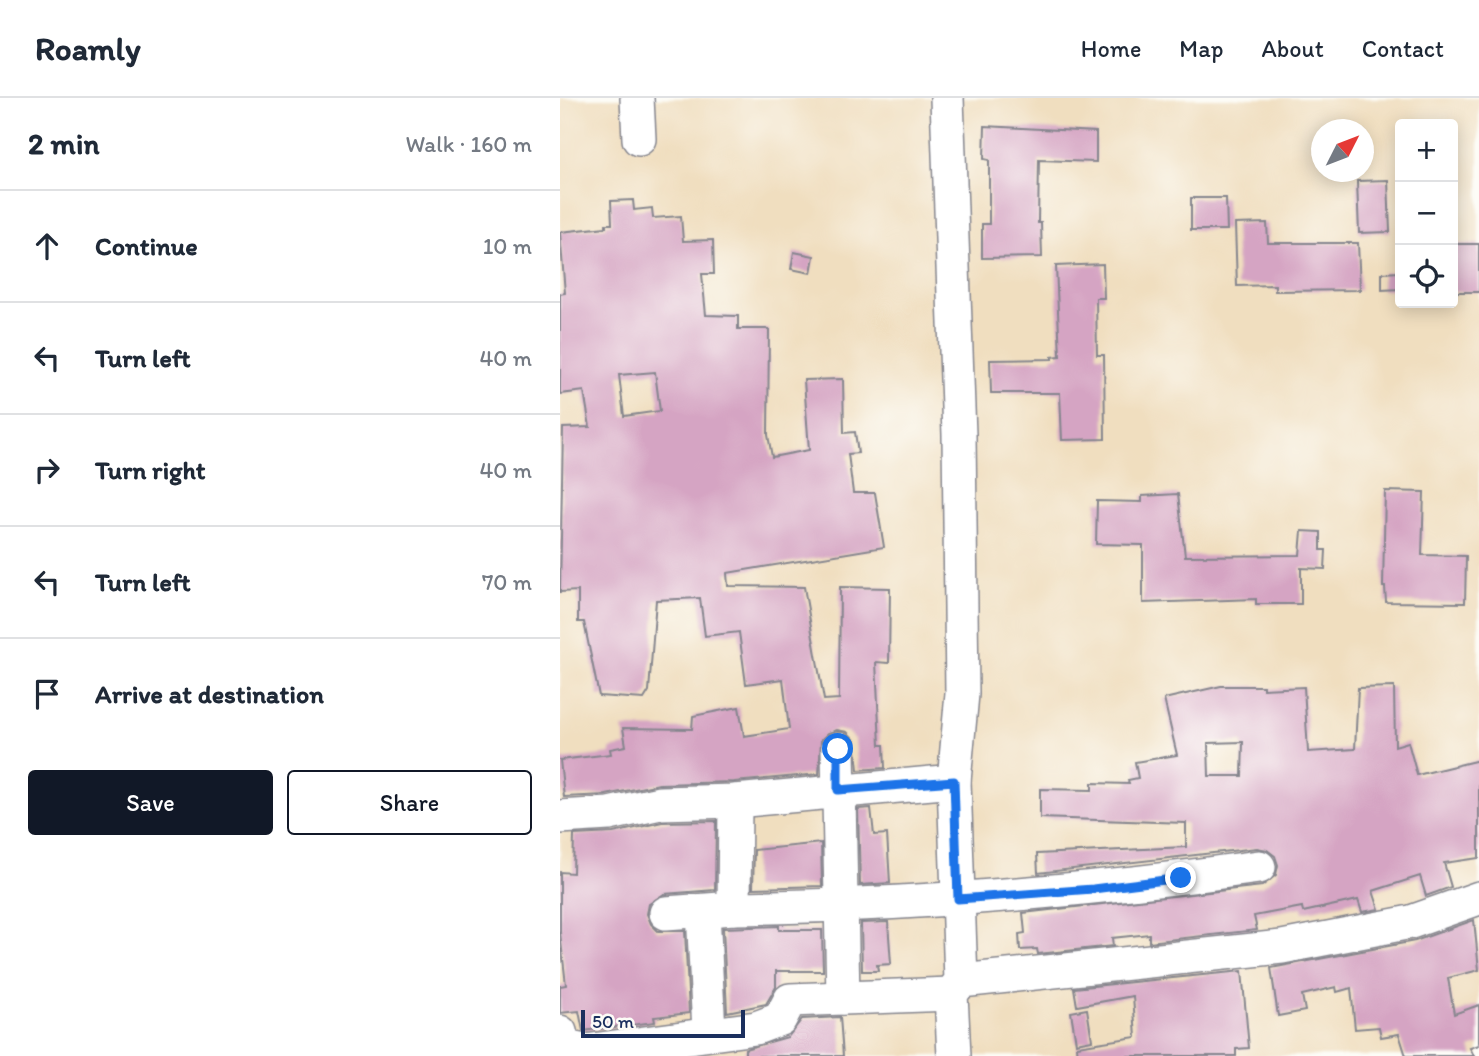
<!DOCTYPE html>
<meta charset="utf-8">
<style>
body{margin:0;font-family:Itim,sans-serif;background:#f2f2f3;color:#1f2937}
.controls{position:absolute;right:21px;top:21px;display:grid;overflow:hidden;border-radius:7px;box-shadow:0 4px 18px #0003}
.controls button{width:63px;height:63px;display:grid;place-items:center;padding:0;border:0;border-bottom:2px solid #e0e1e3;background:#fff;color:#1f2937;font:35px sans-serif}
.compass{position:absolute;left:751px;top:21px;width:63px;height:63px;border-radius:50%;background:#fff;box-shadow:0 4px 18px #0003;rotate:48deg}
.scale{position:absolute;left:21px;bottom:18px;width:164px;box-sizing:border-box;padding-left:7px;border:4px solid #1b2f5e;border-top:0;font-size:19px;line-height:24px;white-space:nowrap;color:#1b2f5e;-webkit-text-stroke:5px #fdfcf7;paint-order:stroke}
.stop{position:absolute;width:21px;height:21px;margin:-16px;border:5px solid #1a73e8;border-radius:50%;background:#fff}
.stop.end{background:#1a73e8;border-color:#fff;box-shadow:0 2px 7px #0008}
.list{margin:0;padding:0;list-style:none}
h2{display:flex;justify-content:space-between;align-items:center;height:91px;margin:0;padding:0 28px;font-size:30px}
h2 small{font-size:23px;font-weight:400;color:#747a83}
.list li{display:grid;grid-template-columns:46px 1fr auto;gap:21px;align-items:center;box-sizing:border-box;height:112px;padding:0 28px;border-top:2px solid #e0e1e3}
.list b{display:block;font-size:26px;white-space:nowrap}
.list em{font-size:23px;font-style:normal;color:#747a83}
.actions{display:flex;gap:14px;padding:21px 28px}
.actions a{flex:1;padding:16px 0;border:2px solid #111827;border-radius:7px;text-align:center;font-size:24px;color:#111827}
.actions .main{background:#111827;color:#fff}
.icon{flex:none;width:38px;height:38px;fill:none;stroke:currentColor;stroke-width:2;stroke-linecap:round;stroke-linejoin:round}
.map{position:relative;flex:none;width:919px;height:958px;overflow:hidden}
header{display:flex;align-items:center;gap:42px;box-sizing:border-box;height:98px;padding:0 35px;background:#fff;border-bottom:2px solid #e0e1e3}
header strong{font-size:33px}
nav{display:flex;gap:38px;margin-inline-start:auto;font-size:24px}
main{display:flex}
aside{flex:1;background:#fff}
.map>svg:first-child{display:block}
</style>
<header>
<strong>Roamly</strong>
<nav><a>Home</a><a>Map</a><a>About</a><a>Contact</a></nav>
</header>
<main>
<aside>
<h2>2 min<small>Walk · 160 m</small></h2>
<ul class="list">
<li><svg class="icon" aria-label="ahead" viewBox="0 0 24 24"><path d="M12 20V5M6 11l6-6 6 6"/></svg><div><b>Continue</b></div><em>10 m</em></li>
<li><svg class="icon" aria-label="left" viewBox="0 0 24 24"><path d="M17 20v-9H6M10 6l-5 5 5 5"/></svg><div><b>Turn left</b></div><em>40 m</em></li>
<li><svg class="icon" aria-label="right" viewBox="0 0 24 24"><path d="M7 20v-9h11M14 6l5 5-5 5"/></svg><div><b>Turn right</b></div><em>40 m</em></li>
<li><svg class="icon" aria-label="left" viewBox="0 0 24 24"><path d="M17 20v-9H6M10 6l-5 5 5 5"/></svg><div><b>Turn left</b></div><em>70 m</em></li>
<li><svg class="icon" aria-label="arrive" viewBox="0 0 24 24"><path d="M6 21V4h12l-3 4 3 4H6"/></svg><div><b>Arrive at destination</b></div></li>
</ul>
<div class="actions"><a class="main">Save</a><a>Share</a></div>
</aside>
<div class="map">
<svg width="919" height="958" viewBox="0 0 919 958">
<rect width="100%" height="100%" fill="#fdfcf7"/>
<filter id="ink" filterUnits="userSpaceOnUse"><feTurbulence type="fractalNoise" baseFrequency=".0143" numOctaves="2"/><feDisplacementMap in="SourceGraphic" scale="14" xChannelSelector="R" yChannelSelector="G"/><feConvolveMatrix kernelMatrix="1 2 1 2 8 2 1 2 1" color-interpolation-filters="sRGB"/></filter>
<filter id="wash" filterUnits="userSpaceOnUse"><feTurbulence type="fractalNoise" baseFrequency=".00686" numOctaves="4" result="noise"/><feDisplacementMap in="SourceGraphic" scale="28" xChannelSelector="R" yChannelSelector="G"/><feGaussianBlur stdDeviation="1.57" result="paint"/><feColorMatrix in="noise" values="0 0 0 0 0 0 0 0 0 0 0 0 0 0 0 0 0 1.4 0 .05"/><feComposite in="paint" operator="in"/></filter>
<g filter="url(#wash)">
<rect width="100%" height="100%" fill="#f0debf"/>
<g id="blocks">
<g fill="#d5a4c3" fill-rule="evenodd">
<path d="M425 28 536 34V64L479 62 478 125H481L482 159 422 160V126H429V62L424 61Z"/>
<path d="M828 82 830 134 799 135 797 83Z"/>
<path d="M631 100H666L667 132H631Z"/>
<path d="M73 102 74 112 92 110 93 120 121 118 123 143 153 142 154 176H142L146 217 178 218V231H209L208 337 212 359 249 352 244 282 283 281 284 335 295 334 298 355 288 356 293 395H315L324 449 167 475 168 488 244 489 264 602 279 601 280 489 330 490 329 565 316 564 320 647H324L325 670 298 672 295 642 287 634 277 632 268 635 261 642 259 676 174 684 99 686 46 697 4 699 0 662 51 656 50 651 66 648 63 630 132 631 133 618 179 609 184 638 229 631 223 581 186 586 179 534 145 538 140 500 96 502 89 593 84 601 39 598 24 524H18V493L0 494 3 330 30 329 24 293 0 296V196L5 195 0 134 46 129V126H52L51 103ZM95 274 100 313 64 318 59 277Z"/>
<path d="M707 125 708 145H798L800 192 715 193V187L677 188 675 126Z"/>
<rect x="893" y="146" width="26" height="48"/>
<path d="M234 154 254 158 251 175 231 171Z"/>
<path d="M543 166 544 200H536L537 257H544L545 341 502 342 500 295H431L430 262 492 261V259L500 258 496 168Z"/>
<path d="M840 174V191L822 192V175Z"/>
<path d="M825 393 864 394 862 457 906 458 905 505 826 504 825 489H823Z"/>
<path d="M618 396 625 458 740 457 742 433 761 434V452H766L765 471 741 470V506H696V501L583 505V447L536 446 537 403 582 404V398Z"/>
<path d="M661 588H703V591L744 589 748 654 795 651 798 590 834 589 835 648 848 644 857 677 919 662V760L884 765 891 789 866 798 860 778 813 793 819 811 802 814 798 802 743 814 742 809 694 818 697 832 589 844V836L552 840 553 848 478 856 477 851 460 852 459 836 465 835 463 815 702 788 716 777 718 767 715 758 707 752 697 750 478 775 477 756 626 749V725L480 720V691L532 692V685L569 686 568 682 578 680 575 664 617 657 604 601ZM683 644 682 678H649L648 645Z"/>
<path d="M311 710 314 737 327 736 330 785 300 787 298 711Z"/>
<path d="M156 723 155 792 104 796 89 806 87 816 91 826 98 833H125L129 915 94 919 95 924 23 933 19 913 0 915V888L6 887 0 834V774L13 775 14 737 53 735 102 724Z"/>
<path d="M261 745 262 788 193 790 194 752Z"/>
<path d="M914 822 919 872 888 880 894 916 919 907V947L910 950 914 958H846L839 936 821 939 819 929 795 931 791 890 777 894 776 889 742 897 745 913 718 918 711 870 855 843Z"/>
<path d="M328 824 331 866 317 867 318 873H302L301 825Z"/>
<path d="M219 828V832H262L263 873H216V889L206 906 167 914 163 830Z"/>
<path d="M682 873 689 950 676 951V958H518L517 948 576 939 573 898 517 908 514 890Z"/>
<path d="M527 911 532 942 516 945 511 914Z"/>
<path d="M280 919 283 958H185V951L228 939 242 921Z"/>
</g>
</g>
</g>
<g filter="url(#ink)">
<use href="#blocks" fill-opacity="0" stroke="#86868e" stroke-width="2"/>
<g fill="none" stroke-linecap="round" stroke-linejoin="round">
<g stroke="#86868e" stroke-width="36">
<g id="minor">
<path d="M77 0 79 41"/>
<path d="M387 0 399 337 402 596 394 683 401 883 391 896 394 958"/>
<path d="M278 651 283 900"/>
<path d="M0 719 49 716 100 705 175 703 394 683"/>
<path d="M174 810C350 807 524 794 699 769"/>
<path d="M143 813 149 934"/>
<path d="M106 815 174 810 175 703"/>
<path d="M401 883 722 849 851 824 919 800"/>
<path d="M0 934 4 949 25 953 196 930 220 921 230 902 391 896"/>
</g>
</g>
<use href="#minor" stroke="#fff" stroke-width="33"/>
</g>
</g>
<g fill="none" stroke-linecap="round" stroke-linejoin="round" filter="url(#ink)">
<path stroke="#1a73e8" stroke-width="9" d="M278 651V692L394 683 398 801 533 791 621 780"/>
</g>
</svg>
<div class="controls">
<button>+</button>
<button>−</button>
<button><svg class="icon" aria-label="locate" viewBox="0 0 24 24"><circle cx="12" cy="12" r="6"/><path d="M12 2v4M12 18v4M2 12h4M18 12h4"/></svg></button>
</div>
<svg class="compass" viewBox="-18 -18 36 36"><path d="M0-13l5 13h-10z" fill="#e53935"/><path d="M0 13l5-13h-10z" fill="#747a83"/></svg>
<div class="scale">50 m</div>
<div class="stop" style="left:278px;top:651px"></div>
<div class="stop end" style="left:621px;top:780px"></div>
</div>
</main>
